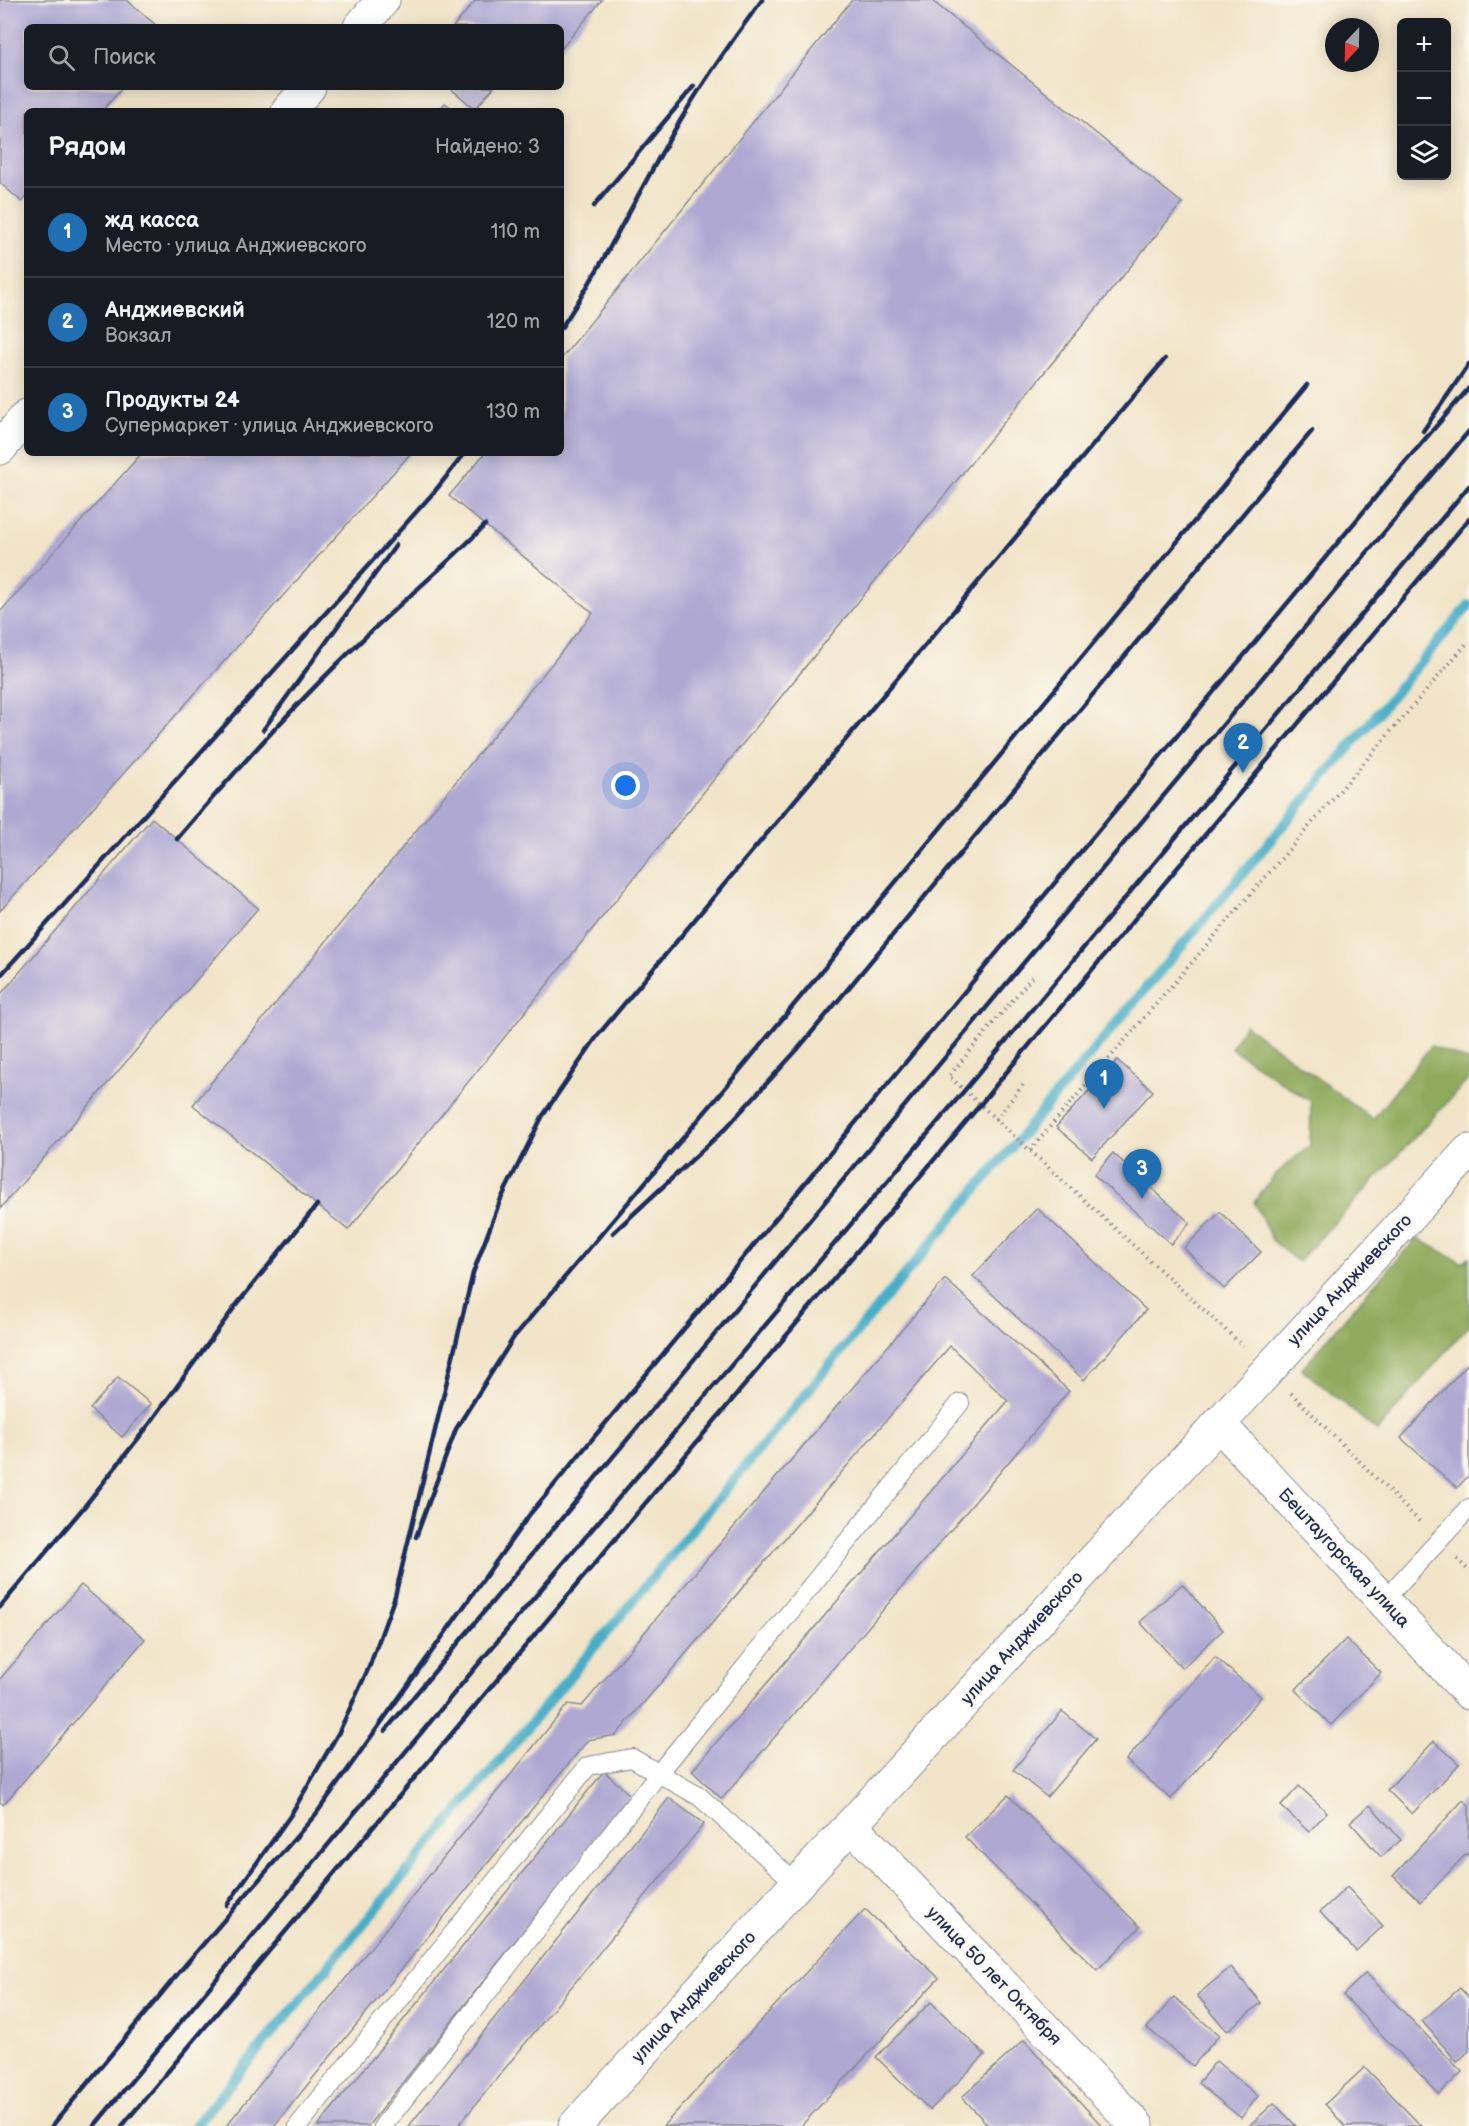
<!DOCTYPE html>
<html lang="ru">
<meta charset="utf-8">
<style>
body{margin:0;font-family:"Balsamiq Sans",sans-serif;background:#242831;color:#f1f3f6}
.controls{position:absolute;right:18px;top:18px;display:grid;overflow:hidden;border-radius:9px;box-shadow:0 3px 15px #0003}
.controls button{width:54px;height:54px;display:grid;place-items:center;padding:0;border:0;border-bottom:2px solid #363941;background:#171b24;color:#f1f3f6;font:30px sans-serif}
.compass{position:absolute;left:1325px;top:18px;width:54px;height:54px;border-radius:50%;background:#171b24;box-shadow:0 3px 15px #0003;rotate:202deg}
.you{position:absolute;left:626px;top:786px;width:21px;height:21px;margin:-15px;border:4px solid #fff;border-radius:50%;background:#1a73e8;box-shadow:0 0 0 9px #1a73e833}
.badge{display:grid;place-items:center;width:39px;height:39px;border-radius:50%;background:#1f6fb2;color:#fff;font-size:20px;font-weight:700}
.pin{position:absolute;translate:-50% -50px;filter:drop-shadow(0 2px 3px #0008)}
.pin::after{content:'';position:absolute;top:32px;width:21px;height:18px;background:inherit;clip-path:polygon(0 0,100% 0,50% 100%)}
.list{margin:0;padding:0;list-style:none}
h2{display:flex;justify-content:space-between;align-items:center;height:78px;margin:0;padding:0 24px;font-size:26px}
h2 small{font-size:20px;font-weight:400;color:#9ea1a6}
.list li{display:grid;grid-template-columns:39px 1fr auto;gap:18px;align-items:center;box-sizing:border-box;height:90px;padding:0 24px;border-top:2px solid #363941}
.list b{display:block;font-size:22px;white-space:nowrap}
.list p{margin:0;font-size:20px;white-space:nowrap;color:#9ea1a6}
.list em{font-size:20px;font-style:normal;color:#9ea1a6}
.icon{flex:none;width:33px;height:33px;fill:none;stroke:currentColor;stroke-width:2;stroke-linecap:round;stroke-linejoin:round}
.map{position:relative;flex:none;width:1469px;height:2126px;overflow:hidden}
.search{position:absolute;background:#171b24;box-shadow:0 3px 15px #0003;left:24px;top:24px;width:540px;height:66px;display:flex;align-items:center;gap:15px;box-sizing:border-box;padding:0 21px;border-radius:9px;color:#9ea1a6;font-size:22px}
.panel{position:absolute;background:#171b24;box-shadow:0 3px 15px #0003;left:24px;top:108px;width:540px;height:348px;border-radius:9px}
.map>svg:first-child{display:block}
</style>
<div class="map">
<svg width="1469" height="2126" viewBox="0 0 1469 2126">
<rect width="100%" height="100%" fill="#fbf7ec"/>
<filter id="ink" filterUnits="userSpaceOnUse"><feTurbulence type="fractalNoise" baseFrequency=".0167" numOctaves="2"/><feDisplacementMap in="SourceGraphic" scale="12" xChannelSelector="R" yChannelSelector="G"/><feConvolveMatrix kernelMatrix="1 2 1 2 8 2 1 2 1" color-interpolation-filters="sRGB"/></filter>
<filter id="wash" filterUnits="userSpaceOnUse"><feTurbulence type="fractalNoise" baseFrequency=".008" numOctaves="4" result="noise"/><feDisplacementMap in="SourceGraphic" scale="24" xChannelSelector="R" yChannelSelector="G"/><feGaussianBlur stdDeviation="1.35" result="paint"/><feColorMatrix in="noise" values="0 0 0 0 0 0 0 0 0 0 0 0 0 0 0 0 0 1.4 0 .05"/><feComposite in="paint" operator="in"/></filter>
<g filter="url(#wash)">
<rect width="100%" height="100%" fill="#f1e4c8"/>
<g fill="#8faa5c" stroke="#556c5d" stroke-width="1.5">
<path d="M1245 1025 1373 1119 1431 1046 1469 1061V1079L1298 1262 1272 1240 1254 1202 1276 1174 1310 1145 1311 1102 1231 1048Z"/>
<path d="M1417 1238 1463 1263 1469 1257V1325L1377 1431 1302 1369 1371 1288Z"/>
</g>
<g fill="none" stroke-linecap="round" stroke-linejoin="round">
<path stroke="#47aec7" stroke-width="10" d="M195 2126 974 1192 1469 605"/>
</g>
<g id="blocks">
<g fill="#aea8d3">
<path d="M0 0H127L158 27H27V87H123L102 111H27V196L22 202 0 183Z"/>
<path d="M476 0H602L561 49V27H453Z"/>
<path d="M852 0H931L1182 203 348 1230 193 1105 593 613 449 496 485 453H561V359Z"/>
<path d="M449 87H494L475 109Z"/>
<path d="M445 103 455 111H438Z"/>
<path d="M142 453H411L0 911V612Z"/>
<path d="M152 818 258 908 0 1209V995Z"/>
<path d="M1117 1060 1153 1091 1092 1158 1056 1127Z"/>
<path d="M1113 1153 1190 1223 1171 1244 1094 1175Z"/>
<path d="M1037 1208 1146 1310 1084 1380 973 1276Z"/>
<path d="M1220 1212 1261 1252 1224 1289 1184 1248Z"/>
<path d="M945 1279 1069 1391 722 1799 692 1771 1008 1401 950 1346 616 1735 588 1740 274 2126H226L568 1704 582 1706Z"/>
<path d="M1469 1362V1475L1457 1488 1401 1438Z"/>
<path d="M118 1377 151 1404 122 1437 90 1409Z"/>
<path d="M1182 1584 1223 1630 1182 1668 1140 1622Z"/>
<path d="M81 1585 145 1639 3 1805 0 1802V1679Z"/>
<path d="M1346 1639 1381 1673 1331 1725 1295 1690Z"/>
<path d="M1215 1657 1261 1697 1171 1799 1126 1760Z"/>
<path d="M1062 1711 1096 1739 1047 1797 1013 1770Z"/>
<path d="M1434 1741 1459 1764 1412 1814 1387 1790Z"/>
<path d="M604 1771 631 1796 368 2126H318Z"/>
<path d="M1299 1786 1327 1812 1309 1832 1281 1806Z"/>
<path d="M1008 1795 1140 1927 1097 1970 965 1837Z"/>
<path d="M669 1798 704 1824 458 2126H409Z"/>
<path d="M1463 1800 1469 1805V1856L1466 1854 1421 1902 1393 1876Z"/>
<path d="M1370 1805 1401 1840 1381 1857 1350 1822Z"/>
<path d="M1347 1887 1383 1926 1356 1951 1320 1912Z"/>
<path d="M865 1909 939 1978 801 2126H663Z"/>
<path d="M1231 1967 1261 2003 1227 2031 1197 1995Z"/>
<path d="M1366 1973 1462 2072 1439 2094 1343 1995Z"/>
<path d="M1460 1988 1469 1998V2051L1457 2062 1422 2021Z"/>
<path d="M1174 1997 1219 2035 1193 2066 1147 2028Z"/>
<path d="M931 2002 985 2055 930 2110 876 2057Z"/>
<path d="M1024 2040 1102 2126H989L962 2097Z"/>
<path d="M1216 2061 1258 2096 1241 2118 1198 2083Z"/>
<path d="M1365 2067 1421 2126H1345L1325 2104Z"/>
<path d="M1274 2103 1296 2126H1249Z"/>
</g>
</g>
</g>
<g filter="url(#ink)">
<use href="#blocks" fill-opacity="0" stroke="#868a93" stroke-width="1.5"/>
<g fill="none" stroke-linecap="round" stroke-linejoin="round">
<g stroke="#868a93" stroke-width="20">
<g id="service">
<path d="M1383 1601 1469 1508"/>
<path d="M298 2126 588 1766 632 1758 700 1797 797 1884"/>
<path d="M383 2126 659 1773 960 1403"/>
</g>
</g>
<g stroke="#868a93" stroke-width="35">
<g id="minor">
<path d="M1219 1424 1469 1693"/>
<path d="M851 1825 1137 2126"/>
<path d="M575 2126 1469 1151"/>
</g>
</g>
<g stroke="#868a93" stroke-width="35">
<g id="tertiary">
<path d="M360 27 383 0"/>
<path d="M288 111 309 87"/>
<path d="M0 448 27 416"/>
</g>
</g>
<g stroke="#868a93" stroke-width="4" stroke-dasharray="1.5 4.5" stroke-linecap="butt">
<path d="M1032 977 949 1076 1243 1346"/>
<path d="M996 1119 1023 1085"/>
<path d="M1030 1150 1469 641"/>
<path d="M1291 1393 1420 1522"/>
<path d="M1457 1559 1469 1571"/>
</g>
<use href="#service" stroke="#fff" stroke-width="18"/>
<use href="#minor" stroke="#fff" stroke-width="33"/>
<use href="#tertiary" stroke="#fff" stroke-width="33"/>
<g stroke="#1b2f5e" stroke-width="4.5">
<path d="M594 206 694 86"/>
<path d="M561 328C603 266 635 198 673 133 699 87 730 43 762 0"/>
<path d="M1423 431 1469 364"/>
<path d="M263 730 396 545"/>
<path d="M177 839C236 770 296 703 361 641 402 601 446 566 485 525"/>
<path d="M0 976 435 491 465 453"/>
<path d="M613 1233 725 1129 797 1050 1312 431"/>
<path d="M416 1537 456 1429 514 1337 716 1099 1307 385"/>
<path d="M0 1607 84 1507 148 1426 234 1308 317 1205"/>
<path d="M385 1731 1021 966 1469 431"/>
<path d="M227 1905 290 1816 339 1732 370 1665 395 1596 473 1273 500 1201 542 1117 598 1035 1165 359"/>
<path d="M52 2126 186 1964 316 1814 530 1514 1389 481 1469 388"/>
<path d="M94 2126 516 1619 964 1091 1469 486"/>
<path d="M122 2126 980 1105 1005 1074 1469 519"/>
</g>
</g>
</g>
<g text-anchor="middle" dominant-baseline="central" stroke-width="4.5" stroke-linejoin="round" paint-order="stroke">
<g font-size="18" fill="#1b2f5e" stroke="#fbf7ec">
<text transform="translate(1350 1280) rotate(-47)">улица Анджиевского</text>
<text transform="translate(1344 1558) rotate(47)">Бештаугорская улица</text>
<text transform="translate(1022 1638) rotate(-48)">улица Анджиевского</text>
<text transform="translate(994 1976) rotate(46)">улица 50 лет Октября</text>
<text transform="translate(694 1997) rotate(-47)">улица Анджиевского</text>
</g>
</g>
</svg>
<div class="controls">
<button>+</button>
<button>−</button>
<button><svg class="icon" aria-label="layers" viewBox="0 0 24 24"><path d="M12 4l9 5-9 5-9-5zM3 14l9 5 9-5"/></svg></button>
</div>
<svg class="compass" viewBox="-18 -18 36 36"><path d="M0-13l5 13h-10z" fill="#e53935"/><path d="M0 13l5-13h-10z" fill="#9ea1a6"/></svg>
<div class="you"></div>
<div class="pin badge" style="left:1104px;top:1109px">1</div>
<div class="pin badge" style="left:1243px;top:773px">2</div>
<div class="pin badge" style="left:1142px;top:1199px">3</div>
<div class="search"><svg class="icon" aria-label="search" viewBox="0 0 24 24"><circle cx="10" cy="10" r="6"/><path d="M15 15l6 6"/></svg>Поиск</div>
<section class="panel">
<h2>Рядом<small>Найдено: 3</small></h2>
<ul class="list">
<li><span class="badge">1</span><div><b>жд касса</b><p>Место · улица Анджиевского</p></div><em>110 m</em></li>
<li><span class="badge">2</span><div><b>Анджиевский</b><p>Вокзал</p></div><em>120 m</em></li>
<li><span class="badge">3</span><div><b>Продукты 24</b><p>Супермаркет · улица Анджиевского</p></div><em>130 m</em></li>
</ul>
</section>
</div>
